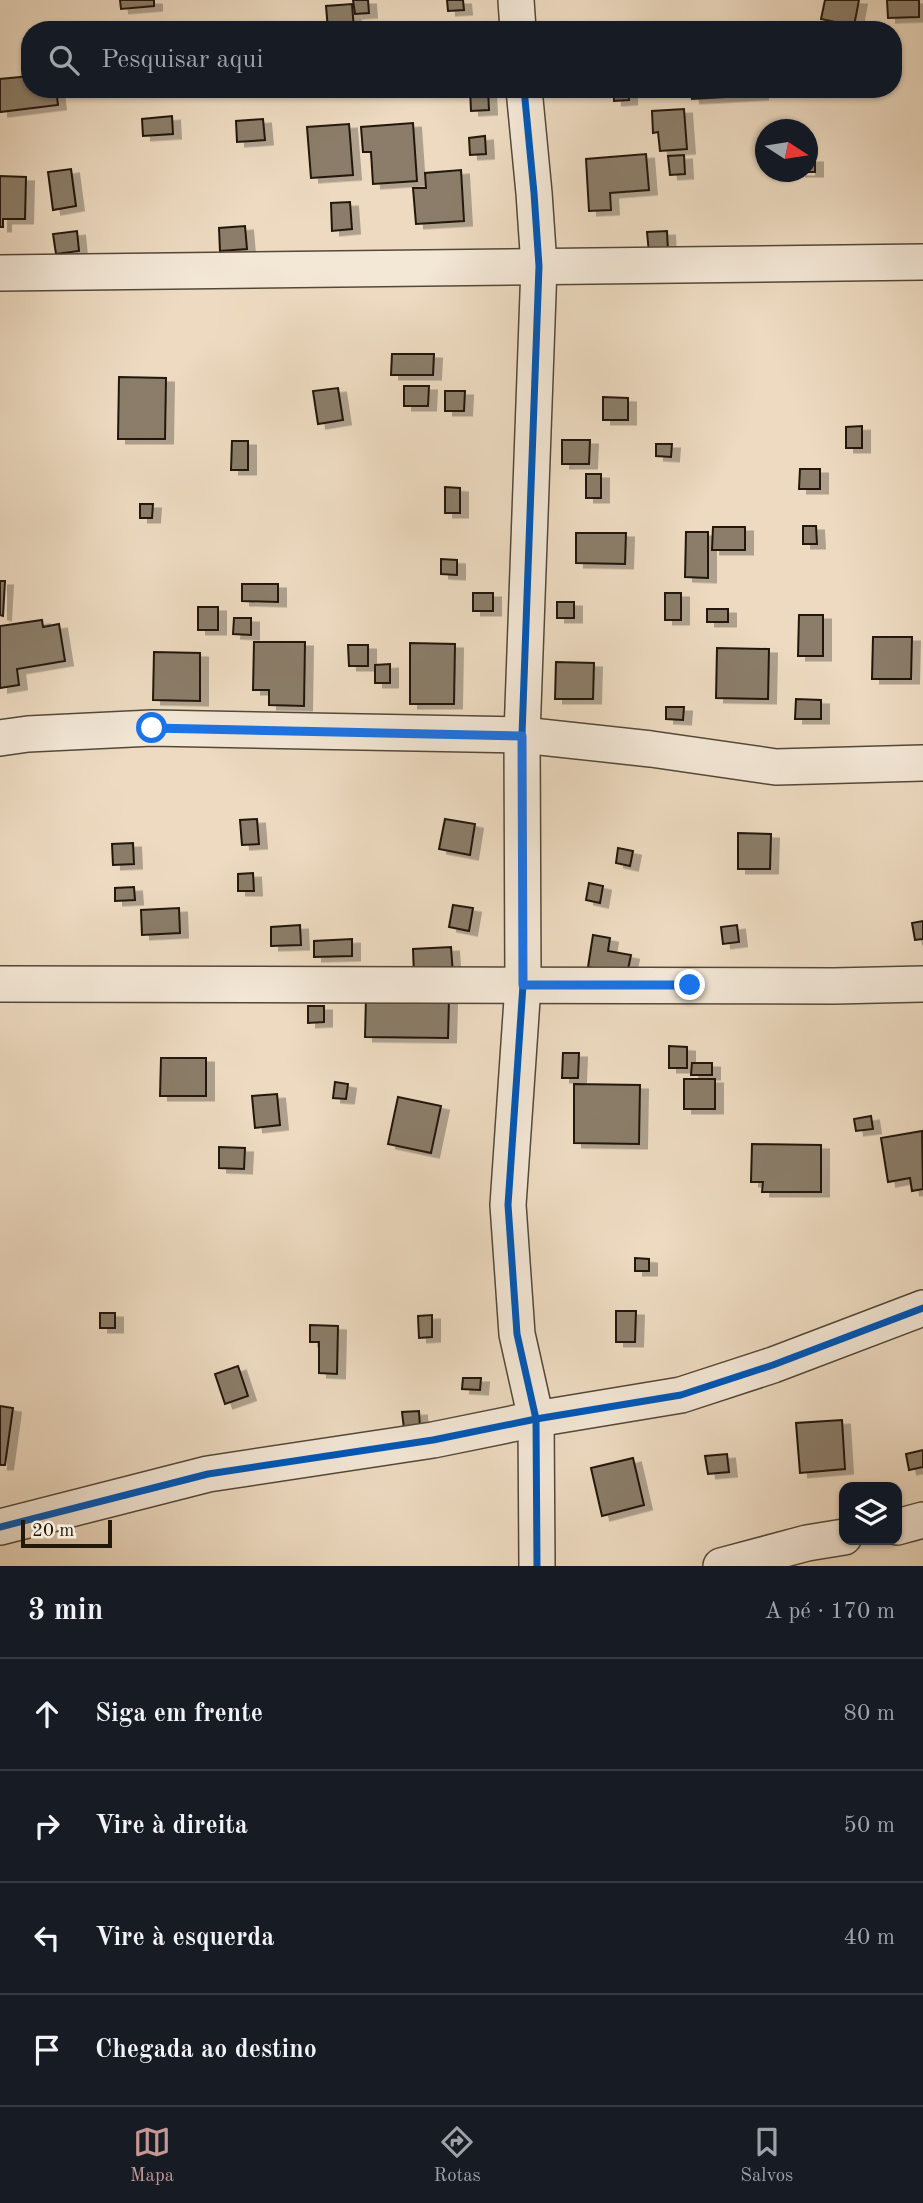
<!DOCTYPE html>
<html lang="pt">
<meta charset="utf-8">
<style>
body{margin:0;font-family:"Old Standard TT",serif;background:#242831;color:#f1f3f6}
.controls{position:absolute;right:21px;bottom:21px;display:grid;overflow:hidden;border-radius:14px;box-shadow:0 2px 5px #0004}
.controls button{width:63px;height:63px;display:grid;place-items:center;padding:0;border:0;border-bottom:2px solid #363941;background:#171b24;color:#f1f3f6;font:35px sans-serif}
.compass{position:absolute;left:755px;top:119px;width:63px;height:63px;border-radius:50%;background:#171b24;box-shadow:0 2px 5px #0004;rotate:102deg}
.scale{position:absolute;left:21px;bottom:18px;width:91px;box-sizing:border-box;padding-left:7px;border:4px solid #21180b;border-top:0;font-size:19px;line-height:24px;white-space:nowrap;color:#21180b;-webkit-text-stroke:5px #f3e7d6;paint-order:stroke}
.stop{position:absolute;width:21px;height:21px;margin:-16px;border:5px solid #1a73e8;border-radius:50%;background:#fff}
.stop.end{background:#1a73e8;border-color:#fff;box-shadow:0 2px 7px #0008}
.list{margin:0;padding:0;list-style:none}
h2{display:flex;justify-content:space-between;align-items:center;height:91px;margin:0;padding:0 28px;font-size:30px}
h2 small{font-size:23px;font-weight:400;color:#9ea1a6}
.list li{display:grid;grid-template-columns:46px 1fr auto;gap:21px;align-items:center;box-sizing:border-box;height:112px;padding:0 28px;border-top:2px solid #363941}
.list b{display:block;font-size:26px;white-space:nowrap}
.list em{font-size:23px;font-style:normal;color:#9ea1a6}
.icon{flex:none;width:38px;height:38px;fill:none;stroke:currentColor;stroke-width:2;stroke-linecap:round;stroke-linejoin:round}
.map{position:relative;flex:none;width:923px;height:1566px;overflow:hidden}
.search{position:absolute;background:#171b24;box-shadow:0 2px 5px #0004;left:21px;right:21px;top:21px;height:77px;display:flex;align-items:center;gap:18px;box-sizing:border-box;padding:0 24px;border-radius:28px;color:#9ea1a6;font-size:26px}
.sheet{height:539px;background:#171b24}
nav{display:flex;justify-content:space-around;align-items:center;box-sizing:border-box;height:98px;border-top:2px solid #363941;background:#171b24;font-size:19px;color:#9ea1a6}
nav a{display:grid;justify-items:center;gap:4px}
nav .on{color:#c59692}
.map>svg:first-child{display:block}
</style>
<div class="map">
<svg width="923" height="1566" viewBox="0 0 923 1566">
<defs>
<filter id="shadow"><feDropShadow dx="8" dy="4.5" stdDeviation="0" flood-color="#0004"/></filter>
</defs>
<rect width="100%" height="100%" fill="#eddac0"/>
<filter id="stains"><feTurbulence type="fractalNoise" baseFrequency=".00286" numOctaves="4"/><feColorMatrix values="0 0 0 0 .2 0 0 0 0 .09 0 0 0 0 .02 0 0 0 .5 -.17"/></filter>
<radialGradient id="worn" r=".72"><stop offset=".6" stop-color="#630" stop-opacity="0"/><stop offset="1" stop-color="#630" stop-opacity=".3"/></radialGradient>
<g fill="#8b7d69" stroke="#21180b" stroke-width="2" filter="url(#shadow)">
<path d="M120 0H154V6L121 9Z"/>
<path d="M353 0H368L369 13 355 14Z"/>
<path d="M447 0H463L464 10 448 11Z"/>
<path d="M825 0H859L854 26 821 19Z"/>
<path d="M887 0H919V17L888 18Z"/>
<path d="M352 4 354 30H328L326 6Z"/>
<path d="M30 76V89H56L58 105 0 112V79Z"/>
<path d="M470 89H488L489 110 471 111Z"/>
<path d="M614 89H629V100L614 101Z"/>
<path d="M691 89H760V95L692 99Z"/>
<path d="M684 109 687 149 660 151 658 132 653 133 652 111Z"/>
<path d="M172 116 173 134 143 136 142 119Z"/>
<path d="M263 119 265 140 237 142 236 121Z"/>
<path d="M413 123 417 181 373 184 371 152H363L361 127Z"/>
<path d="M349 124 353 175 311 178 307 127Z"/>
<path d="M485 136 486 154 470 155 469 138Z"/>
<path d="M646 154 649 190 610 193 611 210 589 211 586 159Z"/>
<path d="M684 155 685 174 670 175 668 156Z"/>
<path d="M808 158H815V172H797H808Z"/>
<path d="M71 169 76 206 53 210 48 172Z"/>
<path d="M461 170 464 221 416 224 413 188H426L425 173Z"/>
<path d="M0 176 26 177 25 219H3V227H0Z"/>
<path d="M350 202 352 229 332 231 331 203Z"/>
<path d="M245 226 247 249 220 251 219 228Z"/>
<path d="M77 231 79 251 56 254 53 234Z"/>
<path d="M667 231 668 251 649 253 647 232Z"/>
<path d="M392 354H434L433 375H391Z"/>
<path d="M119 377 166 378 165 439H118Z"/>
<path d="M404 386H429L428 406H404Z"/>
<path d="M338 388 343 420 318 424 313 391Z"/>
<path d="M445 391H465L464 411H445Z"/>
<path d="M603 397 628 398V420H603Z"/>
<path d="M862 426V448H846V427Z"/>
<path d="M562 440H590L589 464H562Z"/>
<path d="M232 441H248V470H231Z"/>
<path d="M656 444H672L671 457 656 456Z"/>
<path d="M800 469H820V489H799Z"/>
<rect x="586" y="474" width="15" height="24"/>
<path d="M445 487 460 488V513H445Z"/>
<path d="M140 504H153L152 518H140Z"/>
<path d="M803 526H816L817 544H803Z"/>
<path d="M713 527H745V550H712Z"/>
<path d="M686 532H708V578L685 577Z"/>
<path d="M576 533H626L625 564 576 563Z"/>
<path d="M441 559 457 560V575L441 574Z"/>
<path d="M0 581H5L3 616 0 615Z"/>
<path d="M242 584H278V602L242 601Z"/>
<rect x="473" y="593" width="20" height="18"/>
<rect x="665" y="593" width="16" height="27"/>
<rect x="557" y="602" width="17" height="16"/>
<rect x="198" y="607" width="20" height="23"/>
<rect x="707" y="609" width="21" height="13"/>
<path d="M799 615H823V656H798Z"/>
<path d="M234 618H251V635L233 634Z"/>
<path d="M42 620 43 627 59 624 65 661 17 669 19 685 0 688V626Z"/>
<path d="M873 637H912L911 679H872Z"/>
<path d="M254 642H305L304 706 269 705V690H253Z"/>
<path d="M410 643 455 644 454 704H410Z"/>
<path d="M348 645H368V666H349Z"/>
<path d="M717 648 769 649 768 699 716 698Z"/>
<path d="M154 652 200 653V701L153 700Z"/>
<path d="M556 662 594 663 593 699H555Z"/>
<path d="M390 664V683H375V665Z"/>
<path d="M796 699 821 700V719H795Z"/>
<path d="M666 707H684L683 720 666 719Z"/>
<path d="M257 819 259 844 242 845 240 820Z"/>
<path d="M445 819 475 824 470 855 439 849Z"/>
<path d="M738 833 771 834 770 869H738Z"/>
<path d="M133 843 134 864 113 865 112 844Z"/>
<path d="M618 848 633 851 630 866 616 863Z"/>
<path d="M253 873 254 891H238V874Z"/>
<path d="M589 883 603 886 600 903 586 900Z"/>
<path d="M134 887 135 900 115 901V888Z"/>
<path d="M453 905 473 908 469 931 449 927Z"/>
<path d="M179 908 180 933 142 935 141 910Z"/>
<path d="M923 921V939L915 940 912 923Z"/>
<path d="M300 925 301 945 271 946V927Z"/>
<path d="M737 925 739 942 723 944 721 927Z"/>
<path d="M593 935 610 938 608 951 631 955 627 974 588 967Z"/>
<path d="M352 939V956L314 957V941Z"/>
<path d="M451 947 453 975 414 976 413 949Z"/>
<path d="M366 997 449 998 448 1038 365 1037Z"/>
<path d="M308 1006H324V1022L308 1023Z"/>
<path d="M669 1046 687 1047V1068H669Z"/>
<path d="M563 1053H579L578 1078H562Z"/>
<path d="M161 1058H206V1096H160Z"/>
<path d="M692 1063H712V1075H691Z"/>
<rect x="684" y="1079" width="31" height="30"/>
<path d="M335 1082 348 1084 346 1099 333 1098Z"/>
<path d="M574 1084 640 1085 639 1144 574 1143Z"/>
<path d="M277 1094 280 1125 255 1128 252 1096Z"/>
<path d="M398 1097 441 1106 431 1153 388 1144Z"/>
<path d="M871 1116 873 1129 856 1131 854 1119Z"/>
<path d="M922 1131 923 1189 912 1191 910 1178 888 1182 881 1138Z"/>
<path d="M752 1144 821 1145V1192H762L763 1182H751Z"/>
<path d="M219 1147 245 1148 244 1169 219 1168Z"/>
<path d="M635 1258 649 1259V1271H635Z"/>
<path d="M616 1311H636L635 1342H616Z"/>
<rect x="100" y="1313" width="15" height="15"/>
<path d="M432 1315V1337L419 1338 418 1316Z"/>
<path d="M310 1325 338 1326 337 1374 319 1373V1342H310Z"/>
<path d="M238 1366 248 1396 225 1404 215 1374Z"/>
<path d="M463 1378H481L480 1390 462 1389Z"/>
<path d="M0 1406 13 1408 5 1465H0Z"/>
<path d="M419 1411 420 1428 404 1429 402 1412Z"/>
<path d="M842 1420 845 1469 800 1473 796 1423Z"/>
<path d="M923 1450V1467L909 1470 906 1454Z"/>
<path d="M727 1454 729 1472 708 1474 705 1456Z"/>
<path d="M633 1458 644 1505 602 1516 591 1468Z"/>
</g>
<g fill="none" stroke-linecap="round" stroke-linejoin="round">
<g stroke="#544838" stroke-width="38">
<g id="minor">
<path d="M516 0 518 30"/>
<path d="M524 89 534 193 539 266 522 735 523 985 508 1205 517 1334 536 1419 537 1566"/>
<path d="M0 273 923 262"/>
<path d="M0 738 28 734 152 728 522 735 651 749 776 767 923 763"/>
<path d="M0 984 834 986 923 984"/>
<path d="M0 1527 208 1474 433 1440 536 1419 681 1395 773 1365 923 1308"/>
<path d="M897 1527 923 1520"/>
<path d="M721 1566 807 1543 844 1537"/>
</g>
</g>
<use href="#minor" stroke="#f3e7d6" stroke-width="35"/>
<g stroke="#f3e7d6" stroke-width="11">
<g id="cycleway">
<path d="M524 89 534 193 539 266 522 735 523 985 508 1205 517 1334 536 1419 537 1566"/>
<path d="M0 1527 208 1474 433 1440 536 1419 681 1395 773 1365 923 1308"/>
</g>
</g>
<use href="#cycleway" stroke="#0057b8" stroke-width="7"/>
</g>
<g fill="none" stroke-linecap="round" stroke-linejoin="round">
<path stroke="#1a73e8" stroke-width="9" d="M152 728 522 736 523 985H690"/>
</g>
<rect width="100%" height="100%" filter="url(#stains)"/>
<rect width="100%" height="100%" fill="url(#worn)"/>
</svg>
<div class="controls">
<button><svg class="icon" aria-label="layers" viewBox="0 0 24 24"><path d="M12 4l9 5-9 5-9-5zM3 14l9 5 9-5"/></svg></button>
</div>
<svg class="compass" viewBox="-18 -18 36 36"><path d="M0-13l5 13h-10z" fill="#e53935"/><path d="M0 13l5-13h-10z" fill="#9ea1a6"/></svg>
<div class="scale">20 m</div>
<div class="stop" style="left:152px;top:728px"></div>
<div class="stop end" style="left:690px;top:985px"></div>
<div class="search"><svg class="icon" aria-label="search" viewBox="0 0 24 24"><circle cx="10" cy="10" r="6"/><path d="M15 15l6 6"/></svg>Pesquisar aqui</div>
</div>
<section class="sheet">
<h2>3 min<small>A pé · 170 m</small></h2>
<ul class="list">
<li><svg class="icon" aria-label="ahead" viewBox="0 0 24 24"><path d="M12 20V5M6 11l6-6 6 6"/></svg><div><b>Siga em frente</b></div><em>80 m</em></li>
<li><svg class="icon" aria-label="right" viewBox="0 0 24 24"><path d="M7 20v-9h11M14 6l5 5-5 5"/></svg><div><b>Vire à direita</b></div><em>50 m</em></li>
<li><svg class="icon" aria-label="left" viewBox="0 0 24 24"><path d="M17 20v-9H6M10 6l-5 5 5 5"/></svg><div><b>Vire à esquerda</b></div><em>40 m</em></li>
<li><svg class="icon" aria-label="arrive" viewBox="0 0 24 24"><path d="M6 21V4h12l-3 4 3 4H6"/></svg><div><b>Chegada ao destino</b></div></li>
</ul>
</section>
<nav>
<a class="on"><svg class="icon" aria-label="map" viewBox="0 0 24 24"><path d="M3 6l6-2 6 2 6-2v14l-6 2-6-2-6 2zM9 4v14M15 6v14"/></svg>Mapa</a>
<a><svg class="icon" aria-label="directions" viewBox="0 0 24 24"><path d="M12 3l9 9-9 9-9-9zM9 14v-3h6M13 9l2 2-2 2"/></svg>Rotas</a>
<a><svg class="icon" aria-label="saved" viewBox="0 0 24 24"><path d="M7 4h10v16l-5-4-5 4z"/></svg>Salvos</a>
</nav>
